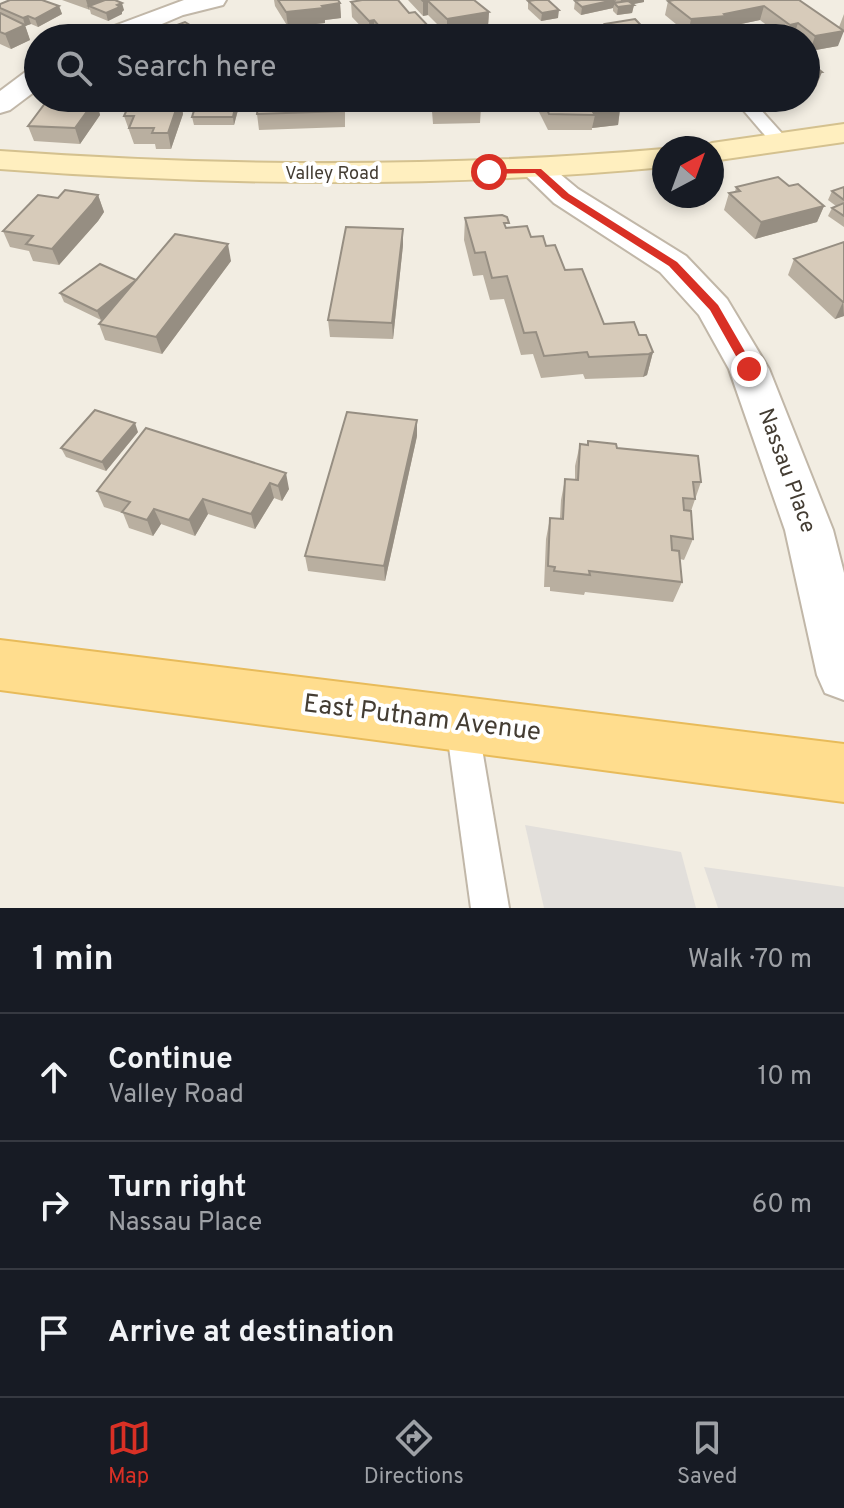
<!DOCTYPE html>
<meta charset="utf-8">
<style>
body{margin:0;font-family:Overpass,sans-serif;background:#20242c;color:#f1f3f6}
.compass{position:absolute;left:652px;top:136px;width:72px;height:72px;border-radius:50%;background:#171b24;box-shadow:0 4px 12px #0003;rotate:41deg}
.stop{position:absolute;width:24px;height:24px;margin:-18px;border:6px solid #d93025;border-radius:50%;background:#fff}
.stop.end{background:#d93025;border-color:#fff;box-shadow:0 2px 8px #0008}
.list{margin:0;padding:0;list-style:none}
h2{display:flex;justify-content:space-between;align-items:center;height:104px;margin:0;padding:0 32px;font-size:34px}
h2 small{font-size:26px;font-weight:400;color:#9ea1a6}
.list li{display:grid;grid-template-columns:52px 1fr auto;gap:24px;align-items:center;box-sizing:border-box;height:128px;padding:0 32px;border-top:2px solid #363941}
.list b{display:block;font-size:30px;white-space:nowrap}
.list p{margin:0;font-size:26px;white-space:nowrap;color:#9ea1a6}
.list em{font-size:26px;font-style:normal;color:#9ea1a6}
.icon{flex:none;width:44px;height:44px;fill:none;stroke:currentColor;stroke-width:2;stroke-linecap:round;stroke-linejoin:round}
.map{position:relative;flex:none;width:844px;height:908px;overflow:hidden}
.search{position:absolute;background:#171b24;box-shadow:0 4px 12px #0003;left:24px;right:24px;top:24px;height:88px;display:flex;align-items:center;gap:20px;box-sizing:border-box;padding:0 28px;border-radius:44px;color:#9ea1a6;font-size:30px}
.sheet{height:488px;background:#171b24}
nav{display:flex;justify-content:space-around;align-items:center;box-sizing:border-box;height:112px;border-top:2px solid #363941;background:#171b24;font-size:22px;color:#9ea1a6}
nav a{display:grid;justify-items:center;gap:4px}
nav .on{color:#d93025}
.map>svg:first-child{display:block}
</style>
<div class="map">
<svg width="844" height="908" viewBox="0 0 844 908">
<rect width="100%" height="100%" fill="#f2ede2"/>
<g fill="#e2dfdb">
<path d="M525 825 681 852 696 908H544Z"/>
<path d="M704 867 844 887V908H718Z"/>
</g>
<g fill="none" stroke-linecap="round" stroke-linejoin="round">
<g stroke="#c1b7a8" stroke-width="4">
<g id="service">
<path d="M733 98H750L787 139 790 143 787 147H775Z"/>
<path d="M462 709 474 714 478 725 509 908H471L446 725 450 714Z"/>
</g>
</g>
<g stroke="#c1b7a8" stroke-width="4">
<g id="minor">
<path d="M184 0H226L223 5 183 15 129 38H94L98 32Z"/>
<path d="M38 68V89L10 110 0 113V91L28 70Z"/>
<path d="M537 161 548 164 578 189 686 256 727 299 769 369 833 530 844 573V700L825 693 817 675 785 530 729 369 699 315 660 272 554 203 521 171 526 164Z"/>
</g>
</g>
<g stroke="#d4c18f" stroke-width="4">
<g id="secondary">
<path d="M844 124V142L712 161V148H699L712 143Z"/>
<path d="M664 149V167C442 188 222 186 0 169V151C222 167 442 168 664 149Z"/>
</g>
</g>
<g stroke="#e8bb5a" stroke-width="4">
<path id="primary" d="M0 640 844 744V802L0 690Z"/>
</g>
<use href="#service" fill="#fff" fill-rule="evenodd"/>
<use href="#minor" fill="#fff" fill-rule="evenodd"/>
<use href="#secondary" fill="#ffefbf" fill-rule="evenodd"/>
<use href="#primary" fill="#ffdd8e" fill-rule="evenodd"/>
</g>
<g fill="#b9afa0">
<path d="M62 0H115L124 10 122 12V14L108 21 91 14 90 10Z"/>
<path d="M274 0H338L340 3 341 18 325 20V23L288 27 275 6Z"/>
<path d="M408 0H474L489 12 488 26 447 34 428 15 423 16Z"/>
<path d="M577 0H644V2L633 4 634 5 632 13 617 15 613 11V8L581 15 574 9 575 1Z"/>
<path d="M799 0 838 46 810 51 806 48V38H783L760 20 722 28V31L688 34 665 15 668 1Z"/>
<path d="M528 1 558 18 541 21 528 9Z"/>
<path d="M351 2 409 13 433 31V38H377L375 35 370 36 352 17Z"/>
<path d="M0 4 59 6 62 14 38 27 31 24 25 26 30 40 11 49 0 44Z"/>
<path d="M844 14V31L839 27Z"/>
<path d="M605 24 653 38H603Z"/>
<path d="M98 98H124L116 112 99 111 100 115 80 144 34 141 28 126 96 100Z"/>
<path d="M180 98 183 114 171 149H156L155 144H134L124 116Z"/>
<path d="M238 98 239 106 234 125H194L192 117Z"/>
<path d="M345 98V127L259 130 257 114Z"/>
<path d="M431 98H480L481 107 480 123 433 124Z"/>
<path d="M538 98H614L620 109 618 125 592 128V130H548L537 108Z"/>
<path d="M789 186 824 206 817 222 755 239 724 210 729 193 735 192 736 187Z"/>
<path d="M844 187V227L828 216 832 208 836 206 828 200 832 191Z"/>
<path d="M98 195 104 212 98 221 59 265 33 261 29 251 10 247 3 231 58 198Z"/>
<path d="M465 218 508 228 531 237 546 246 604 324 639 335 653 352 647 375 643 377 585 379 583 374 541 378 533 354 521 355 504 299 490 300 483 275 473 276 464 240Z"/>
<path d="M844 242V316L835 319 788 275 794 259Z"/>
<path d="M403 245 393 339 330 337 328 320Z"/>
<path d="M231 261 162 354 105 340 99 324 106 315 101 320 64 302 60 293 136 280Z"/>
<path d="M146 428 289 489 282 501 274 498 255 529 208 514 195 536 161 524 153 536 129 528 123 513 104 507 97 491Z"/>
<path d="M138 432 106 471 66 457 61 448Z"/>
<path d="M417 436 385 581 308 571 305 556Z"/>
<path d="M588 441 617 448 701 482 691 511 693 539 684 560 680 559 682 582 673 602 585 592 584 595 550 591V587H544L546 539 550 518H560L561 500 565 479 575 480V466L580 444 587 445Z"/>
</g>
<g fill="#968e82">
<path d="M86 0H113L89 6V10Z"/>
<path d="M616 0 613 8 581 15 582 7Z"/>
<path d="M621 0H644V2L619 7Z"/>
<path d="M423 1H428V15L423 16Z"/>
<path d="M122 3 124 10 122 12V14L108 21 106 13Z"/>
<path d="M340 3 341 18 325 20V23L288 27 286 12Z"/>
<path d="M634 5 632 13 617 15 618 7Z"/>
<path d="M59 6 62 14 38 27 35 19Z"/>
<path d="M764 6 760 20 722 28V31L688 34 691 19Z"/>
<path d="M559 10 558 18 541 21 542 13Z"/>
<path d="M489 12 488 26 447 34V19Z"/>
<path d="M28 16 31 24 25 26 23 18Z"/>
<path d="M374 20 375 35 370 36 369 21Z"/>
<path d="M798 23 793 38H786L790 25Z"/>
<path d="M25 25 30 40 11 49 5 34Z"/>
<path d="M433 31V38H397Z"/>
<path d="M844 31 838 46 810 51 815 36Z"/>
<path d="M822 72 816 87 806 89V74Z"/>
<path d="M117 98H124L116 112 114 103Z"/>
<path d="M180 98 183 114 171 149 168 133Z"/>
<path d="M238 98 239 106 234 125 233 117Z"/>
<path d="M676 98H696L676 101Z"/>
<path d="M96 99 100 115 80 144 75 128Z"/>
<path d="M620 109 618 125 592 128 595 115 593 112Z"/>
<path d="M98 195 104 212 98 221 59 265 52 249Z"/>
<path d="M824 206 817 222 755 239 761 222Z"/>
<path d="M403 229V245L393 339 392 323Z"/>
<path d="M228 244 231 261 162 354 156 337Z"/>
<path d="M137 280 140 289 101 320 97 311Z"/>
<path d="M843 302 844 316 835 319Z"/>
<path d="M653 352 647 375 643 377 649 354Z"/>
<path d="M417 420V436L385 581 384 566Z"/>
<path d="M135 423 138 432 106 471 102 462Z"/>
<path d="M286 473 289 489 282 501 278 486Z"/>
<path d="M270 483 274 498 255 529 251 514Z"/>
<path d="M203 499 208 514 195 536 189 520Z"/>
<path d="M154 509 161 524 153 536 147 520Z"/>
</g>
<g fill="#d7cbba" stroke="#968e82" stroke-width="2">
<path d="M10 0H42L59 6 35 19 28 16 23 18 0 8V4Z"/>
<path d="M105 0H115L122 3 117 5 120 7 106 13 89 6Z"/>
<path d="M278 0H338L340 3 322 6 324 8 286 12Z"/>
<path d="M362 0H398L409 13 415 12 433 31 397 38H389L374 20 369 21 351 2Z"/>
<path d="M422 0H474L489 12 447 19 428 1H423Z"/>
<path d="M535 0H548L559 10 542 13 528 1Z"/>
<path d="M581 0H614L582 7 575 1Z"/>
<path d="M674 0H799L844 31 815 36 798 23 790 25 764 6 724 14 726 16 691 19 668 1Z"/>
<path d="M628 1 634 5 618 7 614 3Z"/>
<path d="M0 13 25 25 5 34 0 32Z"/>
<path d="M635 19 653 38H619L605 24Z"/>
<path d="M185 22 211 38H163L159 36 163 35 158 32Z"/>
<path d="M563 29 571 38H516Z"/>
<path d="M806 59 822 72 806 74Z"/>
<path d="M49 98H81L96 99 75 128 28 126Z"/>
<path d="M98 98H117L114 103H97L96 100Z"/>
<path d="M132 98H180L168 133H152L154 128H129L134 116H124Z"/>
<path d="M198 98H237L233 117H192Z"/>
<path d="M259 98H344V111L257 114Z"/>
<path d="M432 98H480L481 107 433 108Z"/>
<path d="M542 98H614L620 109 593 112 595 115 549 114Z"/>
<path d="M778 177 789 186 798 184 824 206 761 222 729 193 740 191 736 187Z"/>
<path d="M844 187V200L832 191Z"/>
<path d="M65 190 98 195 92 204 52 249 26 244 33 236 3 231 38 195 58 198Z"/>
<path d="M844 203V216L832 208Z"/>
<path d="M502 215 507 217 509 223H504L506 228 527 226 531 237 543 236 546 246 555 245 565 270 582 269 604 324 634 322 639 335H646L653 352 649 354 589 357 587 352 544 356 536 332 524 333 507 276 492 278 485 252 475 253 465 218Z"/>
<path d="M346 227 403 229 392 323 328 320Z"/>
<path d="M175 234 228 244 156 337 99 324Z"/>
<path d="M844 242V302H843L794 259Z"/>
<path d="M100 264 136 280 97 311 60 293Z"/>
<path d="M95 410 135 423 102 462 61 448Z"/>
<path d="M347 412 417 420 384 566 305 556Z"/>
<path d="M146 428 286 473 278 486 270 483 251 514 203 499 189 520 154 509 147 520 122 512 130 502 97 491Z"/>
<path d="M588 441 616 444 617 448 698 456 701 482H693L695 499 683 498 684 510 691 511 693 539 671 536 672 550 679 551 682 582 589 571 590 575 554 571 555 567 548 566 550 518 563 519 565 479 578 480 580 444 588 445Z"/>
</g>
<path fill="#d93025" d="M541 169 569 194 677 262 718 305 755 369 753 372H745L710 310 669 266 562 198 535 173 489 174 484 172 489 169Z"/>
<g text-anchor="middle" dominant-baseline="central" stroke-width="8" stroke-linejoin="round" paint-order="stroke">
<g font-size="18" fill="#443d33" stroke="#fff">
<text x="332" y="174">Valley Road</text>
</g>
<g font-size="22" fill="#443d33" stroke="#fff">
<text transform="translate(786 471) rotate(70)">Nassau Place</text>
</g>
<g font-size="26" fill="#443d33" stroke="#fff">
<text transform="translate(422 719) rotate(7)">East Putnam Avenue</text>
</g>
</g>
</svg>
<svg class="compass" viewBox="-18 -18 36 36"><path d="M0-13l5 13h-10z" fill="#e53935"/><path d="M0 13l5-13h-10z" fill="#9ea1a6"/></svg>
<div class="stop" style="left:489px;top:172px"></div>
<div class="stop end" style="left:749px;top:369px"></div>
<div class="search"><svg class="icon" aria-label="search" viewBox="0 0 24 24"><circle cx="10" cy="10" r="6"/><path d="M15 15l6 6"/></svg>Search here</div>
</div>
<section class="sheet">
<h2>1 min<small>Walk · 70 m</small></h2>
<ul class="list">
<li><svg class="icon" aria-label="ahead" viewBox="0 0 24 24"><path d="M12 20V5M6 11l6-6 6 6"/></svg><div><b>Continue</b><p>Valley Road</p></div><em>10 m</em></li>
<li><svg class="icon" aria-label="right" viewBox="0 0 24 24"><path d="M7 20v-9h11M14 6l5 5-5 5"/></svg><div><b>Turn right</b><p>Nassau Place</p></div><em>60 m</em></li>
<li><svg class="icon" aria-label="arrive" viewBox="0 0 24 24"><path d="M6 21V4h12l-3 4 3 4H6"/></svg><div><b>Arrive at destination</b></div></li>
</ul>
</section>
<nav>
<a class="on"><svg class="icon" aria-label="map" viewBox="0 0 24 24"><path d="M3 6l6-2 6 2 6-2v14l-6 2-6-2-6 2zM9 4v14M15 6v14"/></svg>Map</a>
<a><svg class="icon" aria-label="directions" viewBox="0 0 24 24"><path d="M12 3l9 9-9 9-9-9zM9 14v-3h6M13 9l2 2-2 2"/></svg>Directions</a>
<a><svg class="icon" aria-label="saved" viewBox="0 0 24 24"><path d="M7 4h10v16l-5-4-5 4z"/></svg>Saved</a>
</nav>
